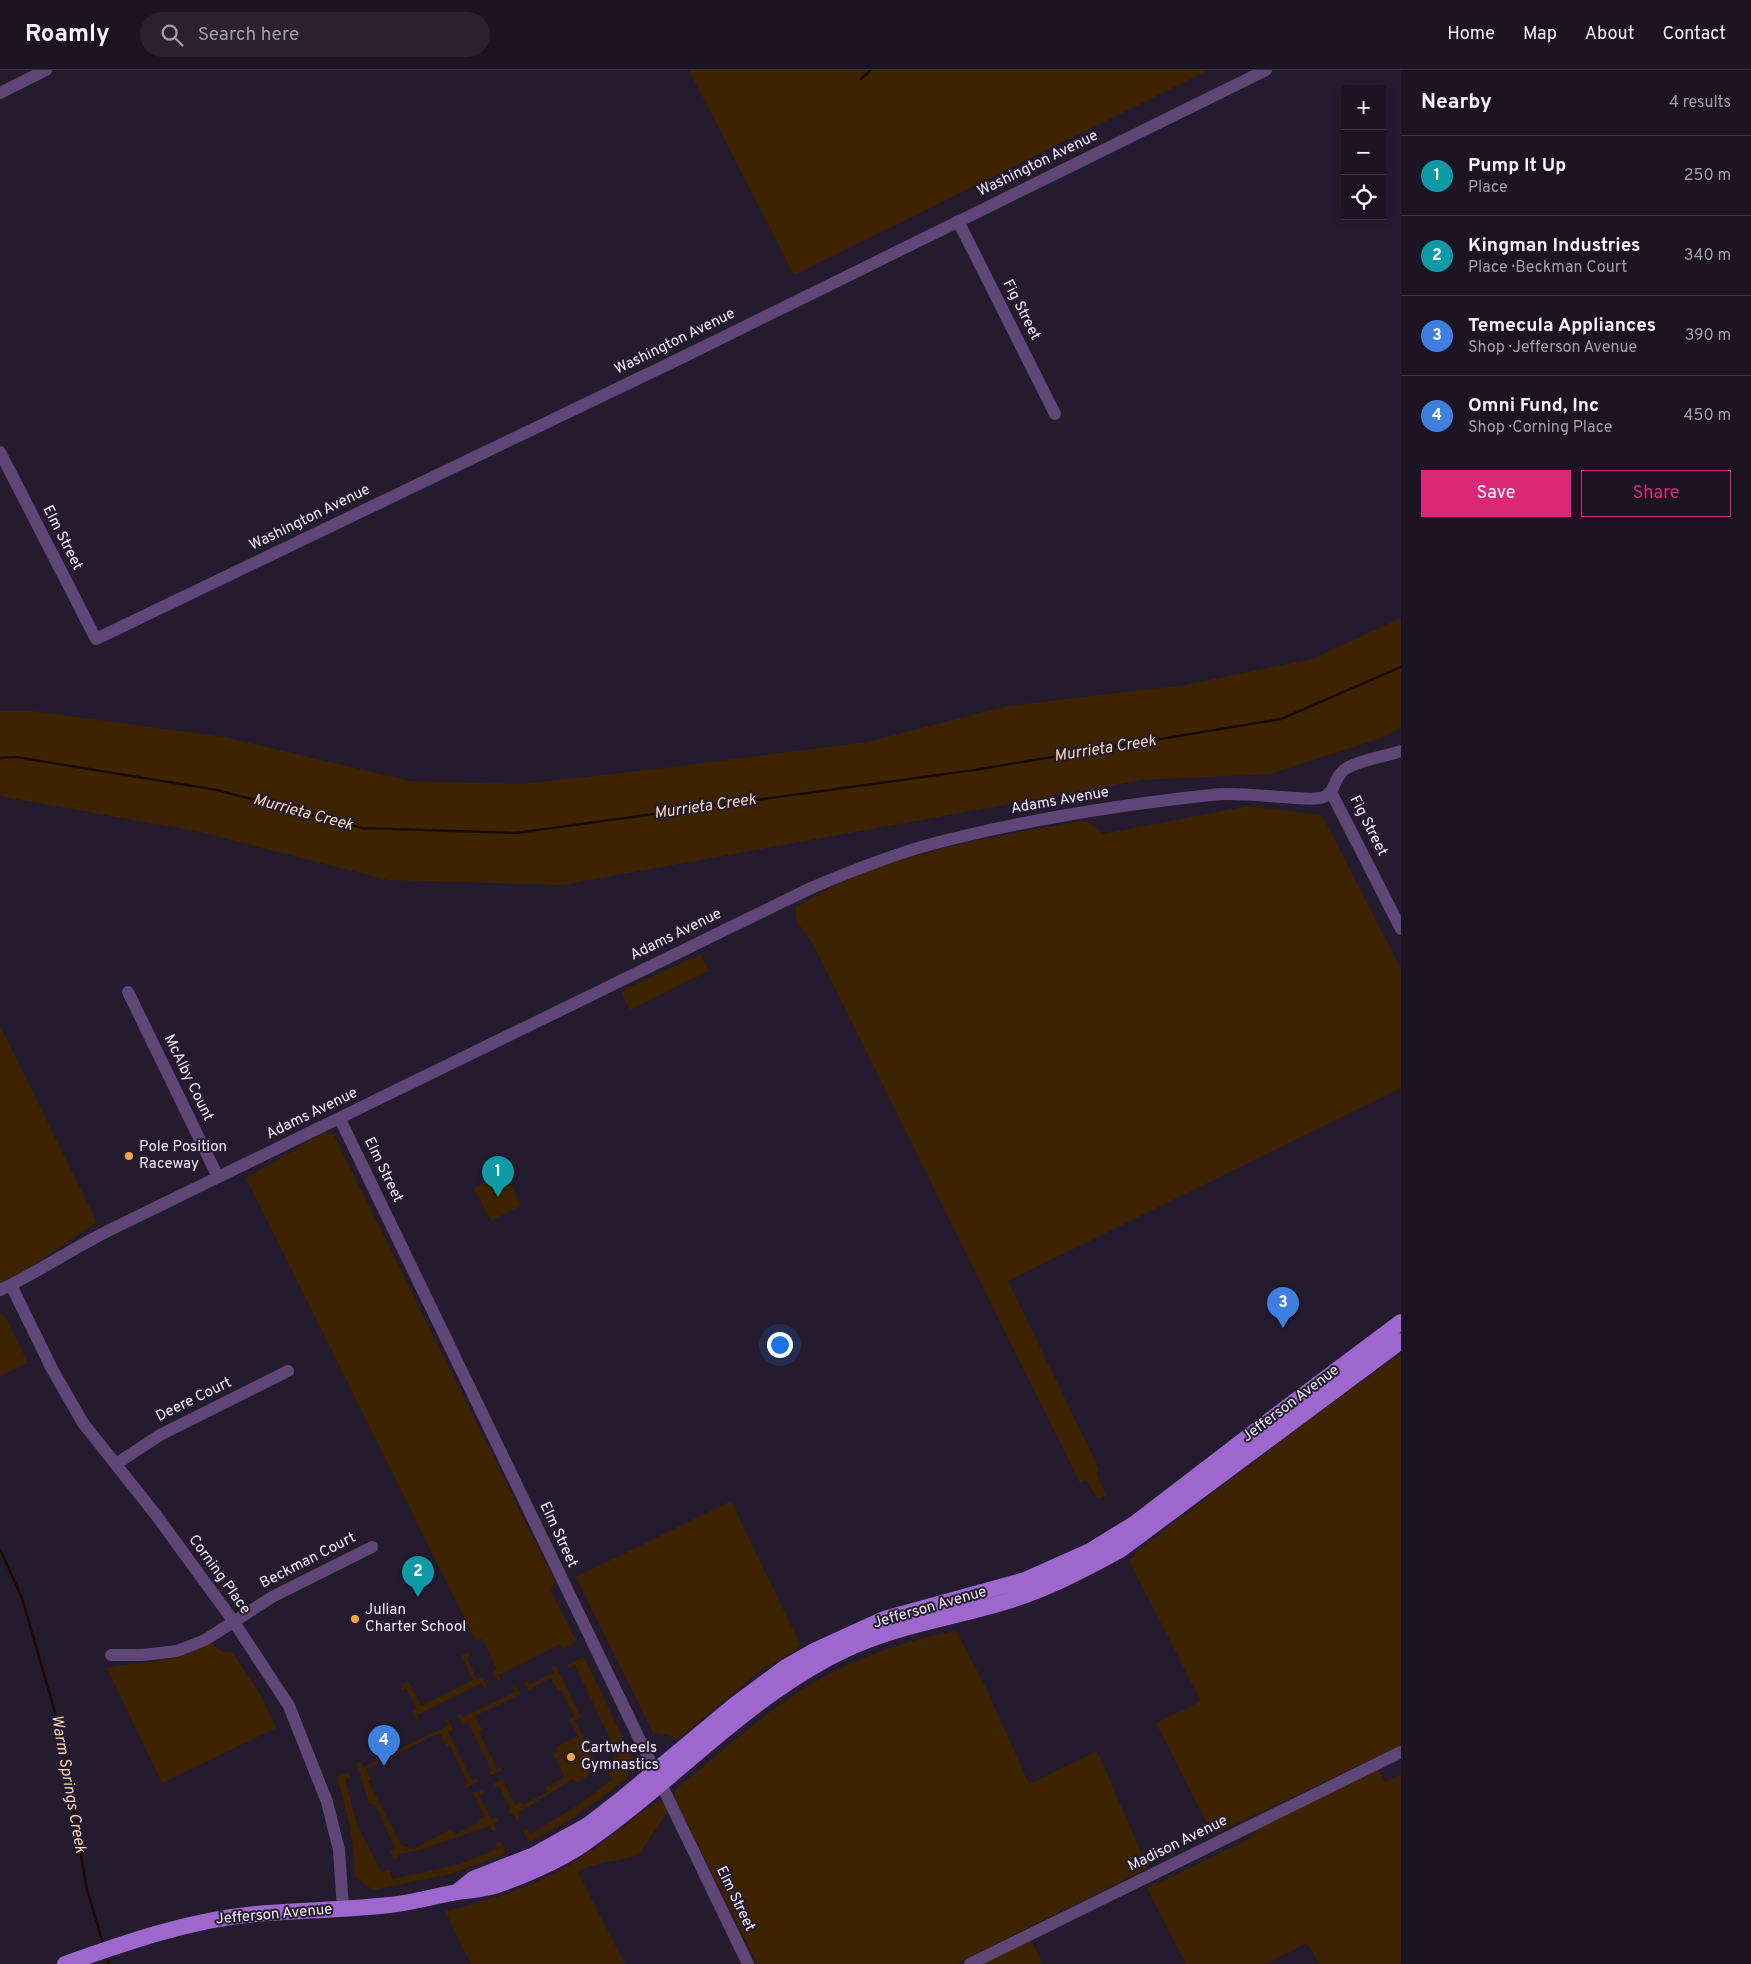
<!DOCTYPE html>
<meta charset="utf-8">
<style>
body{margin:0;font-family:Overpass,sans-serif;background:#292130;color:#f1f3f6}
.controls{position:absolute;right:15px;top:15px;display:grid;overflow:hidden;border-radius:0px;box-shadow:0 2px 8px #0003}
.controls button{width:45px;height:45px;display:grid;place-items:center;padding:0;border:0;border-bottom:1px solid #3a3341;background:#1c1423;color:#f1f3f6;font:25px sans-serif}
.you{position:absolute;left:779px;top:1274px;width:18px;height:18px;margin:-12px;border:4px solid #fff;border-radius:50%;background:#1a73e8;box-shadow:0 0 0 8px #1a73e833}
.badge{display:grid;place-items:center;width:32px;height:32px;border-radius:50%;background:#db2777;color:#fff;font-size:16px;font-weight:700}
.pin{position:absolute;translate:-50% -41px;filter:drop-shadow(0 1px 2px #0008)}
.pin::after{content:'';position:absolute;top:26px;width:18px;height:15px;background:inherit;clip-path:polygon(0 0,100% 0,50% 100%)}
.list{margin:0;padding:0;list-style:none}
h2{display:flex;justify-content:space-between;align-items:center;height:65px;margin:0;padding:0 20px;font-size:21px}
h2 small{font-size:16px;font-weight:400;color:#a09ea6}
.list li{display:grid;grid-template-columns:32px 1fr auto;gap:15px;align-items:center;box-sizing:border-box;height:80px;padding:0 20px;border-top:1px solid #3a3341}
.list b{display:block;font-size:19px;white-space:nowrap}
.list p{margin:0;font-size:16px;white-space:nowrap;color:#a09ea6}
.list em{font-size:16px;font-style:normal;color:#a09ea6}
.actions{display:flex;gap:10px;padding:15px 20px}
.actions a{flex:1;padding:11px 0;border:1px solid #db2777;border-radius:0px;text-align:center;font-size:18px;color:#db2777}
.actions .main{background:#db2777;color:#fff}
.icon{flex:none;width:28px;height:28px;fill:none;stroke:currentColor;stroke-width:2;stroke-linecap:round;stroke-linejoin:round}
.map{position:relative;flex:none;width:1401px;height:1894px;overflow:hidden}
header{display:flex;align-items:center;gap:30px;box-sizing:border-box;height:70px;padding:0 25px;background:#1c1423;border-bottom:1px solid #3a3341}
header strong{font-size:24px}
nav{display:flex;gap:28px;margin-inline-start:auto;font-size:18px}
.search{width:350px;height:45px;background:#292130;display:flex;align-items:center;gap:12px;box-sizing:border-box;padding:0 18px;border-radius:28px;color:#a09ea6;font-size:19px}
main{display:flex}
aside{flex:1;background:#1c1423}
.map>svg:first-child{display:block}
</style>
<header>
<strong>Roamly</strong>
<div class="search"><svg class="icon" aria-label="search" viewBox="0 0 24 24"><circle cx="10" cy="10" r="6"/><path d="M15 15l6 6"/></svg>Search here</div>
<nav><a>Home</a><a>Map</a><a>About</a><a>Contact</a></nav>
</header>
<main>
<div class="map">
<svg width="1401" height="1894" viewBox="0 0 1401 1894">
<rect width="100%" height="100%" fill="#251b2f"/>
<g fill="#3e2300">
<path d="M689 0H1209L794 205Z"/>
<path d="M1401 548V658L1378 669 1270 704 1142 710 562 815 388 810 200 762 0 726V641H32L224 667 410 711 522 714 665 698 867 672 1007 636 1185 615 1312 589Z"/>
<path d="M1248 736 1320 745 1324 749 1401 899V1018L1008 1211 1099 1399 1097 1404 1106 1425 1098 1429 1086 1410 1080 1413 813 874 796 850V836C818 826 838 812 861 804 932 776 1006 765 1080 751 1091 752 1095 756 1103 764Z"/>
<path d="M699 885H701L709 901 630 940 622 924 625 919Z"/>
<path d="M0 956 97 1152 26 1200 0 1213Z"/>
<path d="M325 1062C332 1062 334 1065 337 1071L527 1455 554 1510 551 1521 577 1572 562 1579 560 1574 499 1605 500 1609 498 1611 492 1603 497 1599 482 1569 476 1570 471 1561 246 1108Z"/>
<path d="M505 1102 521 1136 491 1151 474 1118Z"/>
<path d="M0 1243 6 1248 28 1293 0 1306Z"/>
<path d="M1401 1284V1675L1213 1765 1156 1653 1201 1631 1130 1493 1131 1489 1136 1482 1318 1343Z"/>
<path d="M731 1431 801 1576 759 1602 676 1670 674 1667 657 1663 654 1665 576 1507Z"/>
<path d="M956 1561 986 1618 1029 1714 1097 1681 1148 1798 956 1894H757L675 1728V1720C726 1678 777 1630 837 1600 874 1582 915 1568 956 1561Z"/>
<path d="M211 1573 223 1582H232L260 1624 276 1658 162 1713 107 1598C147 1590 174 1594 211 1573Z"/>
<path d="M469 1582 471 1585 467 1588 477 1609 483 1608 487 1617 484 1618 482 1613 417 1645 419 1651H417L412 1641 417 1639 406 1618 401 1620V1615L409 1611 421 1636 473 1610 461 1586Z"/>
<path d="M584 1587 634 1691 632 1692 628 1707 609 1722 567 1752 528 1772 523 1760 527 1759 530 1764C559 1748 587 1730 612 1709L608 1704 613 1699 615 1692 613 1689 618 1686 575 1595 569 1598 567 1595Z"/>
<path d="M556 1596 581 1648 575 1651 595 1691 600 1689 603 1694 597 1698 593 1694 588 1699 589 1705 579 1712H576L573 1709 518 1743 520 1749 517 1750 513 1743 507 1744 511 1739 499 1716 494 1718 493 1714 502 1709 515 1735 521 1732 523 1735 548 1722 546 1717 565 1707 553 1684 558 1681 556 1677 578 1666 569 1649 574 1646 561 1620 558 1621 551 1608 528 1620 524 1612 527 1610 530 1614 554 1603 552 1598Z"/>
<path d="M515 1616 521 1624 475 1646 482 1660 479 1662 497 1699 501 1697 502 1700 488 1706V1704L492 1701 468 1653 462 1655 457 1645 461 1644 463 1647 515 1622 513 1617Z"/>
<path d="M448 1649 453 1659 448 1662 472 1711 476 1709 478 1711 466 1718 464 1716 468 1713 450 1676 447 1677 440 1663 396 1684V1686L393 1684 390 1678 393 1677 395 1681 447 1656 445 1650Z"/>
<path d="M381 1682 385 1690 366 1699 371 1709 368 1711 401 1775 413 1779 451 1759 454 1765 480 1752 479 1749 484 1746 473 1723 482 1720 484 1722 479 1725 491 1749 496 1747 498 1750 494 1754 496 1761H492L489 1756 417 1781 399 1784 397 1790 394 1789 390 1781 395 1778 375 1735 369 1734 360 1703 356 1695 357 1693 360 1692 363 1697 381 1688 379 1683Z"/>
<path d="M1377 1698 1385 1712 1401 1704V1894H1320L1307 1873 1266 1894H1186L1147 1818 1251 1768 1258 1758Z"/>
<path d="M347 1703H349L350 1707 345 1710 357 1755 382 1803 390 1800 392 1809 460 1794 497 1779 495 1774 501 1771 506 1781 503 1785 450 1804 373 1820 355 1807C355 1773 347 1740 337 1707Z"/>
<path d="M657 1731 663 1733 669 1742 665 1745 639 1784 629 1788 601 1793 577 1801 625 1894H471L445 1841C489 1831 536 1816 574 1792 603 1774 629 1752 657 1731Z"/>
<path d="M1030 1871 1034 1876 1043 1894H980Z"/>
</g>
<g fill="none" stroke-linecap="round" stroke-linejoin="round">
<g stroke="#1d0a00" stroke-width="2.5">
<path d="M861 9 871 0"/>
<path d="M0 688 16 687 217 720 362 758 516 763 974 700 1281 649 1401 597"/>
<path d="M0 1479 22 1528 63 1670 86 1816 103 1873"/>
<path d="M106 1886 109 1894"/>
</g>
<g stroke="#5e4676" stroke-width="12">
<path d="M0 23 46 0"/>
<path d="M958 151 1055 344"/>
<path d="M0 382 96 569 681 288 1266 0"/>
<path d="M1331 722 1401 859"/>
<path d="M128 922 218 1107"/>
<path d="M340 1049 748 1894"/>
<path d="M11 1215 52 1299 83 1353 156 1445 234 1552 289 1636 327 1732 339 1780 343 1839"/>
<path d="M0 1220C41 1201 79 1174 120 1155 351 1043 581 930 811 818 851 801 891 785 932 774 1023 750 1118 735 1211 725 1235 722 1260 726 1283 727 1295 728 1309 730 1321 728 1337 724 1333 705 1347 698 1363 689 1384 687 1401 681"/>
<path d="M116 1394 160 1365 288 1301"/>
<path d="M111 1585H142L177 1581 205 1570 272 1527 372 1477"/>
<path d="M970 1894 1401 1682"/>
</g>
<g stroke="#9d67cd" stroke-width="16">
<path d="M457 1822 473 1809 534 1785 588 1755 624 1727 736 1634 786 1597 816 1580 884 1549 1025 1510 1090 1481 1134 1454 1258 1359 1401 1252"/>
<path d="M65 1894C127 1872 190 1850 256 1844 300 1840 345 1840 389 1835 410 1833 431 1827 452 1823 470 1820 486 1820 503 1813 530 1803 558 1791 582 1775 667 1717 736 1638 827 1589 882 1558 939 1551 998 1534 1041 1522 1082 1501 1120 1480L1401 1271"/>
</g>
</g>
<g fill="#f4a444" stroke="#251b2f" stroke-width="2">
<circle cx="129" cy="1086" r="5"/>
<circle cx="355" cy="1549" r="5"/>
<circle cx="571" cy="1687" r="5"/>
</g>
<g text-anchor="middle" dominant-baseline="central" stroke-width="4" stroke-linejoin="round" paint-order="stroke">
<g font-size="15" fill="#f1ebf9" stroke="#251b2f">
<text transform="translate(1038 94) rotate(-26)">Washington Avenue</text>
<text transform="translate(1021 240) rotate(63)">Fig Street</text>
<text transform="translate(675 272) rotate(-26)">Washington Avenue</text>
<text transform="translate(310 448) rotate(-26)">Washington Avenue</text>
<text transform="translate(62 468) rotate(63)">Elm Street</text>
<text transform="translate(1060 731) rotate(-10)">Adams Avenue</text>
<text transform="translate(1368 756) rotate(63)">Fig Street</text>
<text transform="translate(676 865) rotate(-26)">Adams Avenue</text>
<text transform="translate(188 1008) rotate(64)">McAlby Count</text>
<text transform="translate(312 1044) rotate(-26)">Adams Avenue</text>
<text transform="translate(383 1100) rotate(64)">Elm Street</text>
<text transform="translate(194 1330) rotate(-26)">Deere Court</text>
<text transform="translate(1291 1334) rotate(-37)">Jefferson Avenue</text>
<text transform="translate(558 1465) rotate(65)">Elm Street</text>
<text transform="translate(308 1491) rotate(-27)">Beckman Court</text>
<text transform="translate(219 1505) rotate(54)">Corning Place</text>
<text transform="translate(930 1538) rotate(-16)">Jefferson Avenue</text>
<text transform="translate(1178 1774) rotate(-26)">Madison Avenue</text>
<text transform="translate(735 1829) rotate(64)">Elm Street</text>
<text transform="translate(274 1845) rotate(-5)">Jefferson Avenue</text>
</g>
<g font-size="15" fill="#f1ebf9" stroke="#251b2f" text-anchor="start">
<text x="139" y="1077">Pole Position<tspan x="139" dy="17">Raceway</tspan></text>
<text x="365" y="1540">Julian<tspan x="365" dy="17">Charter School</tspan></text>
<text x="581" y="1678">Cartwheels<tspan x="581" dy="17">Gymnastics</tspan></text>
</g>
<g font-size="16" font-style="italic" fill="#fad7b3" stroke="#251b2f">
<text transform="translate(1105 679) rotate(-9)">Murrieta Creek</text>
<text transform="translate(705 737) rotate(-8)">Murrieta Creek</text>
<text transform="translate(303 743) rotate(15)">Murrieta Creek</text>
<text transform="translate(68 1714) rotate(80)">Warm Springs Creek</text>
</g>
</g>
</svg>
<div class="controls">
<button>+</button>
<button>−</button>
<button><svg class="icon" aria-label="locate" viewBox="0 0 24 24"><circle cx="12" cy="12" r="6"/><path d="M12 2v4M12 18v4M2 12h4M18 12h4"/></svg></button>
</div>
<div class="you"></div>
<div class="pin badge" style="left:498px;top:1127px;background:#0f9aa8">1</div>
<div class="pin badge" style="left:418px;top:1527px;background:#0f9aa8">2</div>
<div class="pin badge" style="left:1283px;top:1258px;background:#3f7fe0">3</div>
<div class="pin badge" style="left:384px;top:1696px;background:#3f7fe0">4</div>
</div>
<aside>
<h2>Nearby<small>4 results</small></h2>
<ul class="list">
<li><span class="badge" style="background:#0f9aa8">1</span><div><b>Pump It Up</b><p>Place</p></div><em>250 m</em></li>
<li><span class="badge" style="background:#0f9aa8">2</span><div><b>Kingman Industries</b><p>Place · Beckman Court</p></div><em>340 m</em></li>
<li><span class="badge" style="background:#3f7fe0">3</span><div><b>Temecula Appliances</b><p>Shop · Jefferson Avenue</p></div><em>390 m</em></li>
<li><span class="badge" style="background:#3f7fe0">4</span><div><b>Omni Fund, Inc</b><p>Shop · Corning Place</p></div><em>450 m</em></li>
</ul>
<div class="actions"><a class="main">Save</a><a>Share</a></div>
</aside>
</main>
